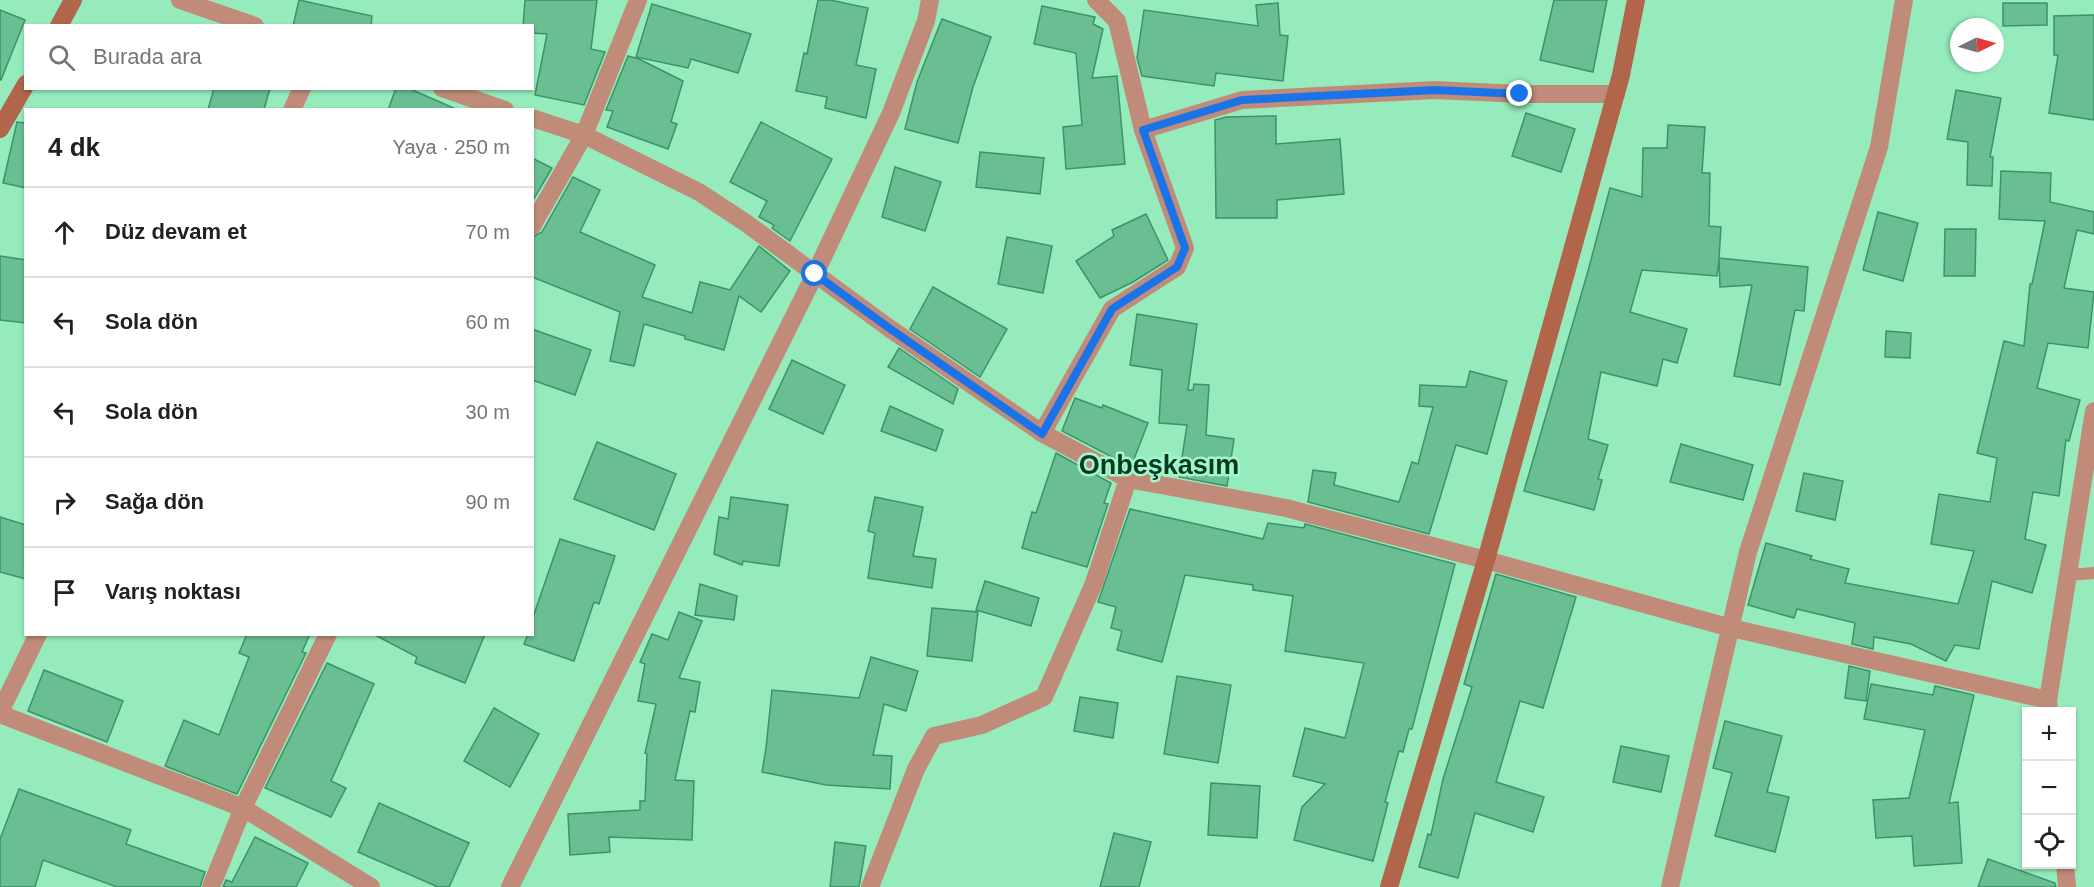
<!DOCTYPE html>
<html lang="tr">
<meta charset="utf-8">
<style>
body{margin:0;font-family:Arial,sans-serif;background:#f6f6f6;color:#202124}
.controls{position:absolute;right:18px;bottom:18px;display:grid;overflow:hidden;border-radius:0px;box-shadow:0 2px 4px #0004}
.controls button{width:54px;height:54px;display:grid;place-items:center;padding:0;border:0;border-bottom:2px solid #e0e0e0;background:#fff;color:#202124;font:30px sans-serif}
.compass{position:absolute;left:1950px;top:18px;width:54px;height:54px;border-radius:50%;background:#fff;box-shadow:0 2px 4px #0004;rotate:85deg}
.stop{position:absolute;width:18px;height:18px;margin:-14px;border:4px solid #1a73e8;border-radius:50%;background:#fff}
.stop.end{background:#1a73e8;border-color:#fff;box-shadow:0 2px 6px #0008}
.list{margin:0;padding:0;list-style:none}
h2{display:flex;justify-content:space-between;align-items:center;height:78px;margin:0;padding:0 24px;font-size:26px}
h2 small{font-size:20px;font-weight:400;color:#757577}
.list li{display:grid;grid-template-columns:39px 1fr auto;gap:18px;align-items:center;box-sizing:border-box;height:90px;padding:0 24px;border-top:2px solid #e0e0e0}
.list b{display:block;font-size:22px;white-space:nowrap}
.list em{font-size:20px;font-style:normal;color:#757577}
.icon{flex:none;width:33px;height:33px;fill:none;stroke:currentColor;stroke-width:2;stroke-linecap:round;stroke-linejoin:round}
.map{position:relative;flex:none;width:2094px;height:887px;overflow:hidden}
.search{position:absolute;background:#fff;box-shadow:0 2px 4px #0004;left:24px;top:24px;width:510px;height:66px;display:flex;align-items:center;gap:15px;box-sizing:border-box;padding:0 21px;border-radius:0px;color:#757577;font-size:22px}
.panel{position:absolute;background:#fff;box-shadow:0 2px 4px #0004;left:24px;top:108px;width:510px;height:528px;border-radius:0px}
.map>svg:first-child{display:block}
</style>
<div class="map">
<svg width="2094" height="887" viewBox="0 0 2094 887">
<rect width="100%" height="100%" fill="#95ebbc"/>
<g fill="#69be92" stroke="#3c9369" stroke-width="1.5">
<path d="M299 0 372 16 371 26H293Z"/>
<path d="M525 0H597L591 49 605 52 584 105 535 95 547 34 532 33V26H523Z"/>
<path d="M818 0H830L868 8 856 65 876 69 866 118 825 108 827 97 796 91 804 53 807 54Z"/>
<path d="M1554 0H1607L1593 72 1540 60Z"/>
<path d="M1278 3 1280 35 1288 36 1283 81 1216 73 1214 86 1142 76 1137 58 1144 10 1258 26 1256 5Z"/>
<path d="M2003 3H2047V25L2003 26Z"/>
<path d="M652 4 751 34 738 73 691 59 688 68 636 57Z"/>
<path d="M1042 6 1095 17 1093 24 1103 29 1092 78 1117 76 1125 164 1066 169 1063 127 1082 125 1076 53 1034 44Z"/>
<path d="M0 10 25 20 1 80H0Z"/>
<path d="M2094 15V120L2049 113 2058 55H2054V16Z"/>
<path d="M942 19 991 37 973 87 958 143 905 129 917 82Z"/>
<path d="M628 56 639 59 683 81 671 122 677 124 668 149 607 127 613 111 606 110Z"/>
<path d="M214 88H270L264 110H208Z"/>
<path d="M396 88H408L458 110H388Z"/>
<path d="M1956 90 2001 98 1990 157H1993L1992 186 1967 185 1968 142 1947 139Z"/>
<path d="M1526 113 1575 129 1561 172 1512 156Z"/>
<path d="M1276 116V144L1340 139 1344 194 1277 200V218H1216L1215 120 1226 117Z"/>
<path d="M17 122 26 123V188L3 183Z"/>
<path d="M761 122 832 159 790 241 772 228 774 225 759 217 767 201 730 182Z"/>
<path d="M1668 125 1705 127 1702 173H1710L1709 226 1721 227 1719 258 1808 267 1804 311 1795 310 1780 385 1734 376 1752 285 1720 287 1719 259 1717 276 1642 270 1630 312 1687 329 1677 363 1663 359 1657 386 1601 372 1588 439 1608 445 1598 479 1602 480 1594 510 1524 491 1588 271 1610 188 1642 197 1643 148H1667Z"/>
<path d="M980 152 1044 158 1040 194 976 187Z"/>
<path d="M532 158 552 168 532 202Z"/>
<path d="M895 167 941 182 925 231 882 217Z"/>
<path d="M2001 171 2051 173 2050 202 2094 212V234L2077 230 2064 288 2094 292 2088 348 2048 343 2037 388 2080 400 2069 441 2066 440 2059 496 2033 492 2025 539 2046 545 2032 593 1992 581 1979 649 1955 645 1946 661 1911 644 1874 637 1873 649 1852 644 1855 623 1797 609 1794 618 1748 605 1766 543 1812 556 1810 559 1849 569 1845 583 1958 604 1974 551 1931 544 1939 494 1990 502 1997 458 1977 453 2004 341 2024 346 2030 284H2032L2045 221 1999 219Z"/>
<path d="M573 177 600 190 580 232 655 265 642 297 692 313 700 282 730 290 759 246 790 271 761 312 739 296 724 350 685 339V336L644 324 634 366 610 361 620 312 532 277V237L542 232Z"/>
<path d="M1878 212 1918 223 1903 281 1863 270Z"/>
<path d="M1146 214 1168 260 1133 282 1100 298 1076 261 1114 236 1112 230Z"/>
<path d="M1945 229H1976L1975 276H1944Z"/>
<path d="M1007 237 1052 246 1043 293 998 284Z"/>
<path d="M0 256 26 260V323L0 320Z"/>
<path d="M933 287 1007 329 980 377 910 329Z"/>
<path d="M1137 314 1197 324 1188 390H1193L1194 384 1209 385 1206 435 1234 439 1227 486 1179 477 1187 425 1159 423 1162 370 1130 365Z"/>
<path d="M532 329 591 350 575 395 532 380Z"/>
<path d="M1886 331 1911 333 1910 358 1885 357Z"/>
<path d="M899 348 958 389 953 404 888 367Z"/>
<path d="M792 360 845 385 823 434 769 409Z"/>
<path d="M1470 371 1507 381 1487 454 1456 445 1429 534 1308 502 1313 470 1336 473 1334 485 1399 502 1412 462 1418 464 1433 407 1419 406 1420 385 1466 387Z"/>
<path d="M1075 398 1102 408 1103 405 1148 423 1131 467 1062 431Z"/>
<path d="M890 406 943 430 936 451 881 431Z"/>
<path d="M597 442 676 474 654 530 574 499Z"/>
<path d="M1681 444 1753 465 1743 500 1670 482Z"/>
<path d="M1056 453 1111 483 1104 503 1108 504 1087 567 1022 548 1032 512 1036 513Z"/>
<path d="M1804 473 1843 481 1835 520 1796 511Z"/>
<path d="M731 497 788 505 779 566 743 561 742 565 714 554 719 517 728 519Z"/>
<path d="M875 497 923 507 913 556 936 559 932 588 868 578 875 533 868 531Z"/>
<path d="M1130 509 1263 539 1268 523 1304 528 1305 524 1455 564 1412 729H1409L1403 752 1399 751 1385 802 1388 803 1373 861 1294 840 1302 807 1325 784 1293 776 1305 728 1345 738 1364 663 1285 651 1293 596 1253 590V585L1185 575 1162 662 1117 650 1122 631 1111 628 1116 607 1098 602Z"/>
<path d="M0 517 26 525V579L0 572Z"/>
<path d="M560 539 615 556 599 604 594 602 574 661 524 644 528 634H532V620Z"/>
<path d="M1496 574 1576 597 1543 708 1520 701 1496 782 1544 797 1533 832 1475 813 1458 878 1419 867 1428 834 1431 835 1443 779 1472 687 1464 684Z"/>
<path d="M985 581 1039 598 1031 626 976 610Z"/>
<path d="M700 584 737 596 734 620 695 615Z"/>
<path d="M932 608 978 612 972 661 927 656Z"/>
<path d="M679 612 702 621 679 678 700 682 695 712 690 711 675 780 694 781 692 840 609 837 610 852 570 855 568 814 640 810V801H645L647 754 645 753 656 704 638 701 645 664 640 662 652 634 668 640Z"/>
<path d="M247 634H310L302 652 306 653 237 794 165 766 184 720 219 735 249 657 239 653Z"/>
<path d="M373 634H485L465 683 415 663 417 657Z"/>
<path d="M871 657 918 671 906 711 884 704 873 755 892 756 890 789 826 785 762 772 766 748 772 690 859 698Z"/>
<path d="M327 663 374 684 331 781 346 788 331 817 265 788Z"/>
<path d="M1849 666 1870 671 1866 701 1845 698Z"/>
<path d="M44 670 123 701 107 742 28 711Z"/>
<path d="M1177 676 1231 685 1218 763 1164 754Z"/>
<path d="M1871 684 1933 695 1935 686 1974 695 1949 803 1958 802 1962 863 1914 866 1912 836 1876 838 1873 800 1909 798 1925 730 1864 719Z"/>
<path d="M1080 697 1118 703 1113 738 1074 731Z"/>
<path d="M494 708 539 734 510 787 464 761Z"/>
<path d="M1725 721 1782 736 1767 792 1789 797 1775 852 1715 836 1732 773 1713 768Z"/>
<path d="M1621 746 1669 756 1661 792 1613 782Z"/>
<path d="M1211 783 1260 786 1257 838 1208 835Z"/>
<path d="M19 789 131 830 126 844 205 872 200 887H117L43 860 35 887H0V839Z"/>
<path d="M379 803 469 843 449 887H438L358 852Z"/>
<path d="M1114 833 1151 842 1139 887H1100Z"/>
<path d="M255 837 308 863 296 887H223L226 880 232 882Z"/>
<path d="M835 842 866 846 859 887H830Z"/>
<path d="M1988 859 2055 883 2056 887H1978Z"/>
</g>
<g fill="none" stroke-linecap="round" stroke-linejoin="round">
<path stroke="#c08b79" stroke-width="12" d="M2068 575 2094 573"/>
<g stroke="#c08b79" stroke-width="18">
<path d="M180 0 255 26"/>
<path d="M442 88 505 110"/>
<path d="M292 110 302 88"/>
<path d="M532 118 584 135 699 192 746 223 889 328 1042 433 1128 479 1286 508 1486 560 1731 628 2048 700"/>
<path d="M1143 130 1242 100 1435 90 1520 94H1616"/>
<path d="M532 226 584 135 638 0"/>
<path d="M1042 433 1112 309 1177 267 1185 248 1143 130 1117 21 1096 0"/>
<path d="M0 712 38 634"/>
<path d="M2049 712 2048 700 2094 411"/>
<path d="M0 714 243 808 371 887"/>
<path d="M2065 864 2067 887"/>
<path d="M211 887 243 808 328 634"/>
<path d="M510 887 815 274 891 113 926 21 930 0"/>
<path d="M870 887 916 769 934 736 982 725 1044 697 1094 583 1128 479"/>
<path d="M1670 887 1748 552 1879 147 1904 0"/>
</g>
<g stroke="#b1664c" stroke-width="18">
<path d="M59 26 73 0"/>
<path d="M0 129 26 84"/>
<path d="M1389 887 1486 560 1621 75 1636 0"/>
</g>
</g>
<g fill="none" stroke-linecap="round" stroke-linejoin="round">
<path stroke="#1a73e8" stroke-width="8" d="M815 274 889 328 1042 434 1112 309 1177 267 1185 248 1143 130 1242 100 1435 90 1520 94"/>
</g>
<g text-anchor="middle" dominant-baseline="central" stroke-width="5" stroke-linejoin="round" paint-order="stroke">
<g font-size="27" font-weight="bold" fill="#083924" stroke="#a2f8c9">
<text x="1159" y="465">Onbeşkasım</text>
</g>
</g>
</svg>
<div class="controls">
<button>+</button>
<button>−</button>
<button><svg class="icon" aria-label="locate" viewBox="0 0 24 24"><circle cx="12" cy="12" r="6"/><path d="M12 2v4M12 18v4M2 12h4M18 12h4"/></svg></button>
</div>
<svg class="compass" viewBox="-18 -18 36 36"><path d="M0-13l5 13h-10z" fill="#e53935"/><path d="M0 13l5-13h-10z" fill="#757577"/></svg>
<div class="stop" style="left:815px;top:274px"></div>
<div class="stop end" style="left:1520px;top:94px"></div>
<div class="search"><svg class="icon" aria-label="search" viewBox="0 0 24 24"><circle cx="10" cy="10" r="6"/><path d="M15 15l6 6"/></svg>Burada ara</div>
<section class="panel">
<h2>4 dk<small>Yaya · 250 m</small></h2>
<ul class="list">
<li><svg class="icon" aria-label="ahead" viewBox="0 0 24 24"><path d="M12 20V5M6 11l6-6 6 6"/></svg><div><b>Düz devam et</b></div><em>70 m</em></li>
<li><svg class="icon" aria-label="left" viewBox="0 0 24 24"><path d="M17 20v-9H6M10 6l-5 5 5 5"/></svg><div><b>Sola dön</b></div><em>60 m</em></li>
<li><svg class="icon" aria-label="left" viewBox="0 0 24 24"><path d="M17 20v-9H6M10 6l-5 5 5 5"/></svg><div><b>Sola dön</b></div><em>30 m</em></li>
<li><svg class="icon" aria-label="right" viewBox="0 0 24 24"><path d="M7 20v-9h11M14 6l5 5-5 5"/></svg><div><b>Sağa dön</b></div><em>90 m</em></li>
<li><svg class="icon" aria-label="arrive" viewBox="0 0 24 24"><path d="M6 21V4h12l-3 4 3 4H6"/></svg><div><b>Varış noktası</b></div></li>
</ul>
</section>
</div>
